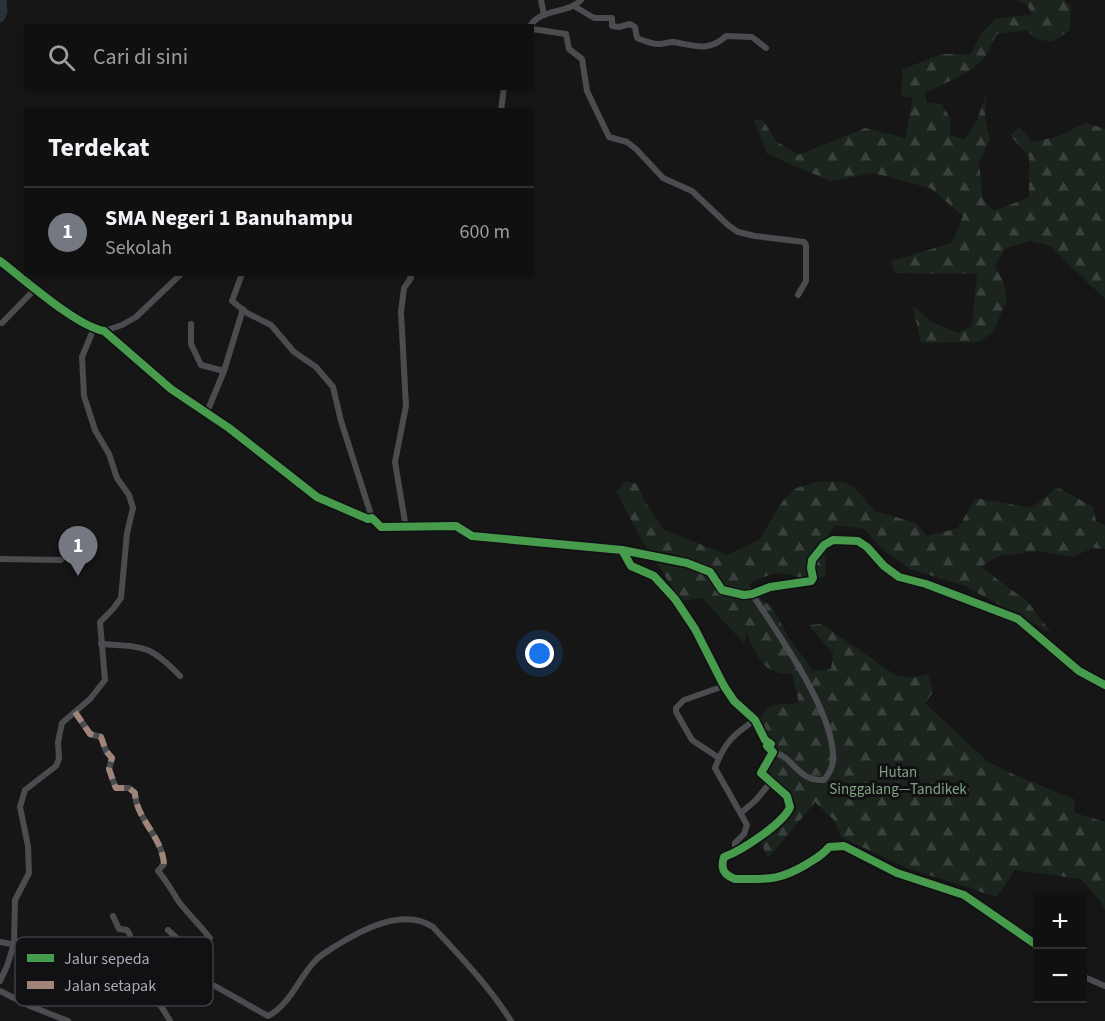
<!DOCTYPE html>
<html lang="id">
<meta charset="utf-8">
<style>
body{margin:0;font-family:"Source Sans 3",sans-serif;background:#19191a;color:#f1f3f6}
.controls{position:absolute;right:18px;bottom:18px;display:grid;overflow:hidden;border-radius:0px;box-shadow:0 3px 9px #0003}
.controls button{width:54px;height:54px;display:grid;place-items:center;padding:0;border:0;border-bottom:2px solid #303031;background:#101011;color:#f1f3f6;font:30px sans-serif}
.you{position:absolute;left:540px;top:654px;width:21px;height:21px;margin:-15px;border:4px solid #fff;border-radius:50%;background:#1a73e8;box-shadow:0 0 0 9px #1a73e833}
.badge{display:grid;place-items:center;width:39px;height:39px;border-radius:50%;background:#747880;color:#fff;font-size:20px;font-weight:700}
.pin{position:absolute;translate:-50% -50px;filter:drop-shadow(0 2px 3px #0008)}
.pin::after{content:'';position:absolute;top:32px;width:21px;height:18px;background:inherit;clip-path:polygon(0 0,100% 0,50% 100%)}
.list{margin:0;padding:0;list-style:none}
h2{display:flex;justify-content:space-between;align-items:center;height:78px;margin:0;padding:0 24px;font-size:26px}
h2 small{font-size:20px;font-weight:400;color:#9c9d9f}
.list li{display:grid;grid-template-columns:39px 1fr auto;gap:18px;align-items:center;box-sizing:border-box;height:90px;padding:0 24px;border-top:2px solid #303031}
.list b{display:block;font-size:22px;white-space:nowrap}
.list p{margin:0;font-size:20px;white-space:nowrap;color:#9c9d9f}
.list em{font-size:20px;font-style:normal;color:#9c9d9f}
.icon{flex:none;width:33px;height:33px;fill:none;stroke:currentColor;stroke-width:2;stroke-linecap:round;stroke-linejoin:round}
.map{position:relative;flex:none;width:1105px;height:1021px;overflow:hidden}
.search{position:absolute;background:#101011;box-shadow:0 3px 9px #0003;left:24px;top:24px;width:510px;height:66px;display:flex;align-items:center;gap:15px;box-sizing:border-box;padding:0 21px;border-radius:0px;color:#9c9d9f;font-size:22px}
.panel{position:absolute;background:#101011;box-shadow:0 3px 9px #0003;left:24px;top:108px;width:510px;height:168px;border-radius:0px}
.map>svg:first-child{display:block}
</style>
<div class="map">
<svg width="1105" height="1021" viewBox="0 0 1105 1021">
<defs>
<pattern id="forest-firs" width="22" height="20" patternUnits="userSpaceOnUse" patternTransform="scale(1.5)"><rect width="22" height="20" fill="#1c241e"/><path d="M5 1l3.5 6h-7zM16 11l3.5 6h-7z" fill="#3a413d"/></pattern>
</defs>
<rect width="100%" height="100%" fill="#161617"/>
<g fill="url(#forest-firs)">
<path d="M1013 0H1064L1071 7 1070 30 1052 42 1036 39 1027 30 997 34C992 42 989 53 983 59 969 75 943 83 925 93L927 103 942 104 951 120 950 135 964 140 977 120 987 92 985 119 990 139 979 162 983 199 994 211 1029 197V157L1010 135 1019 127 1033 142 1056 137 1086 123 1105 129V299L1050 246 1030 241 1005 249 995 267 1003 281 1007 299 994 331 979 342 921 343 913 306 934 323 958 333 972 326 977 274 895 273 891 261 952 243 963 216 930 188 873 173 831 181 785 162 767 153 754 120H763L776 141 798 155 865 128 905 138 913 98 901 96 903 69 942 54H971L981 34 996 18 1032 15 1027 4Z"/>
<path d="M626 481 637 484 643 498 663 529 727 555 759 540 782 502 794 489 819 481 844 482 854 487 875 511 916 523 927 536 958 528 976 498 1032 508 1057 487 1093 507 1096 521 1105 525V549L1093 548 1072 557 1039 551 998 556 981 567 1028 602 1051 633 965 586 910 569 883 550 864 529 836 525 824 541 826 576C801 585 792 570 772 574 765 576 757 580 749 584L752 593 772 607 789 638 813 671 831 669 833 653 808 625 822 624 895 675 911 678 928 674 933 692 925 703 987 761 1015 775 1074 799 1075 813 1105 822V910L1101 902 1081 879 1015 870 997 897 904 867 841 837 834 820 815 802C806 814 796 824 787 836 779 845 777 850 767 857L761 842 760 830 782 817 790 802C779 789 762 779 768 761 770 755 770 752 775 748L758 722C769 698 777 707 799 703L792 674C762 674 758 657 747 634L744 643 702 598 681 601 640 537 616 491Z"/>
</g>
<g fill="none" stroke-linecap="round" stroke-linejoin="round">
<path stroke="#293139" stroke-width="9" d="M0 18 3 12 2 0"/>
<g stroke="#4a4c50" stroke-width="6">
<path d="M541 0 544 15"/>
<path d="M574 6 594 18H612V26L619 27 630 24 635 27 637 38C644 41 651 44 659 44 664 44 668 42 673 42 694 45 708 53 726 36L752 37 766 48"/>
<path d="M530 26C541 8 568 14 581 0"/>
<path d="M532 29 566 34 569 49 582 59 587 91 609 137 627 142 636 149 663 178 692 191 728 225 738 232 755 236 804 242 806 245V281L798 295"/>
<path d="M501 110 504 88"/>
<path d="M0 261C25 280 76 326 104 331L171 389 229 428 317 497 368 519 372 518 381 527 456 526 472 536 622 550 687 563 710 572 722 590 744 595 752 594 770 587 811 581 813 578 811 568 812 560 824 545 833 540 858 541 867 547 884 566 899 577 926 584 1018 619 1079 671 1105 685"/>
<path d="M242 274 232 301 247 313 271 325 294 352 316 367 333 387 341 421 372 518"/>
<path d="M2 323 36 288"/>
<path d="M191 324V344L201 365 224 371"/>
<path d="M104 331 122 325 136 317 181 274"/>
<path d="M207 412 224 371 243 309"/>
<path d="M406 528 395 462 406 406 401 312 404 288 411 278 409 274"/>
<path d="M622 550 631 566 654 576 675 599 695 629 724 686 734 701 755 720 765 740 771 744 767 746 773 752 761 773 787 796 790 807C784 823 741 851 724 857 720 869 724 875 735 879 767 879 779 881 807 864 815 859 823 855 829 847L844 846 897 873 964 895 1038 946"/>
<path d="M0 559 61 560"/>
<path d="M752 594C778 634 835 713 833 759 833 767 829 774 824 780 796 781 796 758 773 752"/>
<path d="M101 644C144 647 149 644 180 676"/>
<path d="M75 712 90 734 101 737 106 751 112 758 109 769 115 786 116 788H129L135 793C136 819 162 836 164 864L158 871C166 880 172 891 179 902 189 915 201 926 210 938L196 956 194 963 180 975"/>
<path d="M719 758 692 740 676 712V708L684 700 724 686"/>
<path d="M741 813 756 800 770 783"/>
<path d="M735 853V843L744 834 747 825 715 768C724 743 734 734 755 720"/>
<path d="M168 930 196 956"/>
<path d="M0 942 34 948 65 962 110 964 189 976 215 986 268 1016C290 1005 299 977 316 960 321 955 328 951 334 947 361 930 403 907 433 927 461 957 489 986 511 1021"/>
<path d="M110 964V951L131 944 130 935 127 930 119 929 113 916"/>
<path d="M134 967C146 986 160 1002 170 1021"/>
<path d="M1082 976 1105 986"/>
<path d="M0 981 7 966 14 944 15 900 29 873 28 846 20 807 25 790 56 766 59 759 58 742 62 723 90 699 105 680 100 622 113 609 121 598 127 533 133 508 129 495 117 478 109 454 95 430 84 396 82 357 94 328"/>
<path d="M0 991 30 1006 68 1021"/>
</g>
<path stroke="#a18479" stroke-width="6" stroke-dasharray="12 6" stroke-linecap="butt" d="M75 712 90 734 101 737 106 751 112 758 109 769 115 786 116 788H129L135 793C136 819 162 836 164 864L161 867"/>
<g stroke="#111013" stroke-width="11">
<g id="cycleway">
<path d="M0 261C25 280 76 326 104 331L171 389 229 428 317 497 368 519 372 518 381 527 456 526 472 536 622 550 687 563 710 572 722 590 744 595 752 594 770 587 811 581 813 578 811 568 812 560 824 545 833 540 858 541 867 547 884 566 899 577 926 584 1018 619 1079 671 1105 685"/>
<path d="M622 550 631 566 654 576 675 599 695 629 724 686 734 701 755 720 765 740 771 744 767 746 773 752 761 773 787 796 790 807C784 823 741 851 724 857 720 869 724 875 735 879 767 879 779 881 807 864 815 859 823 855 829 847L844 846 897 873 964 895 1038 946"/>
</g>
</g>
<use href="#cycleway" stroke="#469c4c" stroke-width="8"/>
</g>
<g text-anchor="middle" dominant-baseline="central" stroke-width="6" stroke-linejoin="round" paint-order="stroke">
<g font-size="15" fill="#7ea381" stroke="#111013">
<text x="898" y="772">Hutan<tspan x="898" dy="17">Singgalang—Tandikek</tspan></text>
</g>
</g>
<rect x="15" y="937" width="198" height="69" rx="9" fill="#111013" stroke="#3e3f45" stroke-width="1.5"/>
<rect x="27" y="954" width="27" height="8" fill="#469c4c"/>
<rect x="27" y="981" width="27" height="8" fill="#a18479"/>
<g font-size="16" fill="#a7acb8">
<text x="64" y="964">Jalur sepeda</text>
<text x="64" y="991">Jalan setapak</text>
</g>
</svg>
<div class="controls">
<button>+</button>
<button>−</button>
</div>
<div class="you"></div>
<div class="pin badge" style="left:78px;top:576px">1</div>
<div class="search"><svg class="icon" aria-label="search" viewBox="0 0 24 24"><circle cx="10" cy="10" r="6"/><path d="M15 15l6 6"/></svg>Cari di sini</div>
<section class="panel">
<h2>Terdekat<small></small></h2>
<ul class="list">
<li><span class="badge">1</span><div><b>SMA Negeri 1 Banuhampu</b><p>Sekolah</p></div><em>600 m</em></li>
</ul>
</section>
</div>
